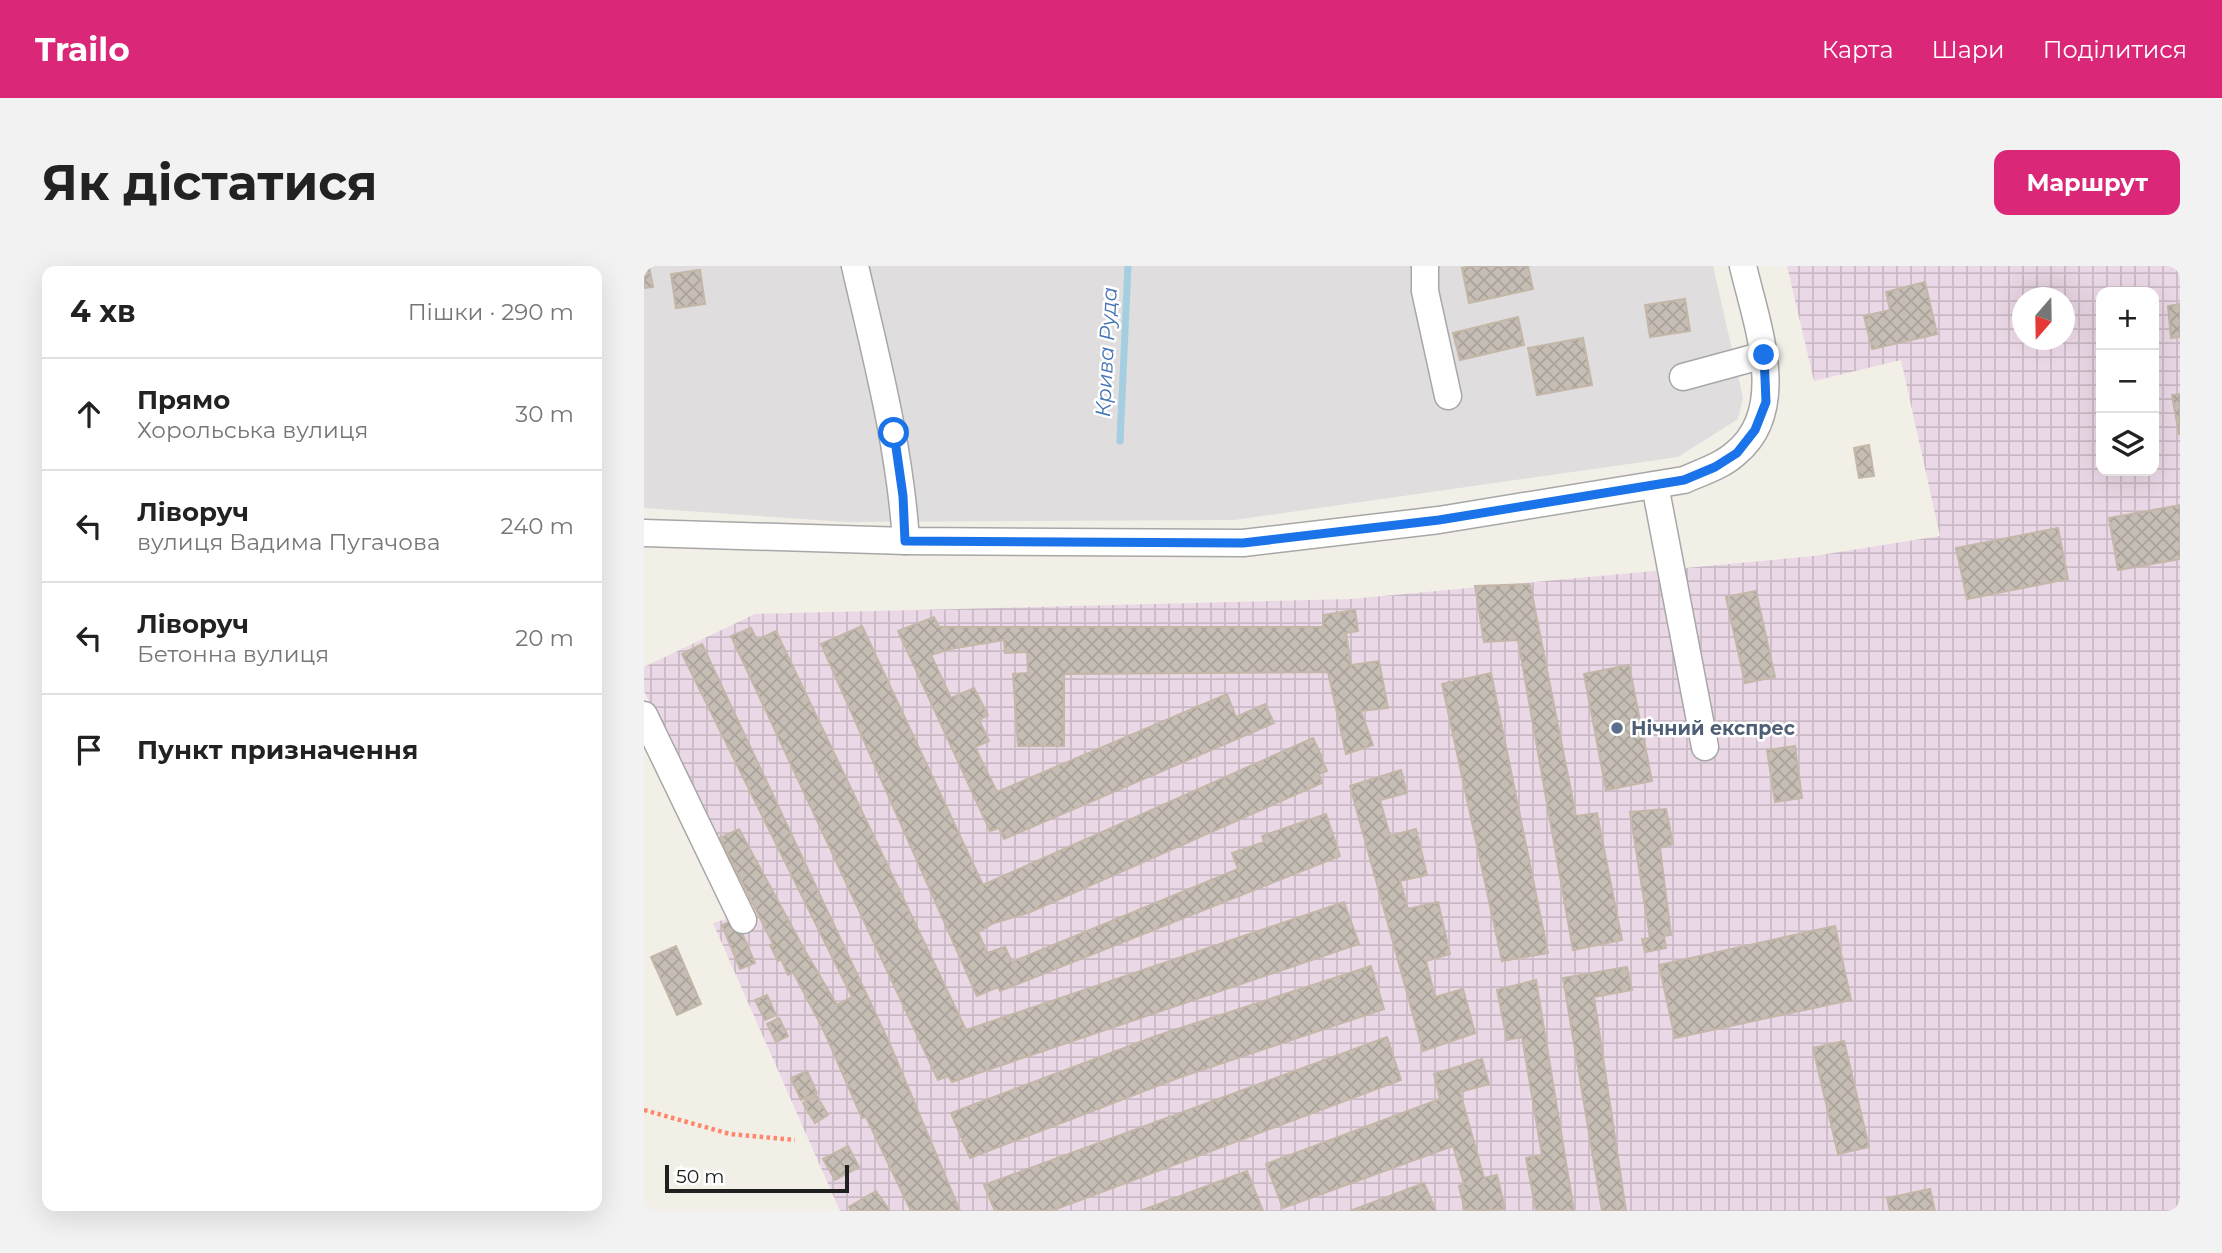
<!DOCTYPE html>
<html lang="uk">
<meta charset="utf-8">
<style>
body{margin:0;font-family:Montserrat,sans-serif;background:#f2f2f2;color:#222}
.controls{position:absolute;right:21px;top:21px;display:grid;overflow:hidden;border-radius:14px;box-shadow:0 7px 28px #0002}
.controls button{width:63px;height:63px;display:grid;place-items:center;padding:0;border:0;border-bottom:2px solid #e0e0e0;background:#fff;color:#222;font:35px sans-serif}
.compass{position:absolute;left:1368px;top:21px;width:63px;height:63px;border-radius:50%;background:#fff;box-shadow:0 7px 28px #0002;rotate:200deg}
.scale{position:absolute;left:21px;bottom:18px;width:184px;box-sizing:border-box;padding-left:7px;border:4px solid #202020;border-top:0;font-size:19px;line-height:24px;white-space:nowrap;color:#202020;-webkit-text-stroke:5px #fff;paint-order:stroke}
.stop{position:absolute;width:21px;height:21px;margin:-16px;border:5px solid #1a73e8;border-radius:50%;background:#fff}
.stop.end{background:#1a73e8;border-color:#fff;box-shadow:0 2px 7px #0008}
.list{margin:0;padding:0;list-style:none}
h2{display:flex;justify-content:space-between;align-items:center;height:91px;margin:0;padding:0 28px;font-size:30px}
h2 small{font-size:23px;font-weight:400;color:#767676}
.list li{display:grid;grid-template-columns:46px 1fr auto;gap:21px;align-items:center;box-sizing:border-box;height:112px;padding:0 28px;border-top:2px solid #e0e0e0}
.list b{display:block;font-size:26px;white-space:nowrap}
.list p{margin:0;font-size:23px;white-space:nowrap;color:#767676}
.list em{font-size:23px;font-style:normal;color:#767676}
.icon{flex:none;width:38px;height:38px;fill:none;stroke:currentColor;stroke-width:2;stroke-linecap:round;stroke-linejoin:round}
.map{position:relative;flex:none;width:1536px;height:945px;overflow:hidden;border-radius:14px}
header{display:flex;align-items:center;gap:42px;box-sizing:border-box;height:98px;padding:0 35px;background:#db2777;color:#fff}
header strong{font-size:33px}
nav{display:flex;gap:38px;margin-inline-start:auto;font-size:24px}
.intro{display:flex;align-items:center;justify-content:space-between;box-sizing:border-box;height:168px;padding:0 42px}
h1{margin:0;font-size:49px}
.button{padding:18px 32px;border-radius:14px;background:#db2777;color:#fff;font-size:24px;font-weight:700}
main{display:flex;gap:42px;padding:0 42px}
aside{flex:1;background:#fff;border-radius:14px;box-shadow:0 7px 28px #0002}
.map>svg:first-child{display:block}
</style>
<header>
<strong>Trailo</strong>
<nav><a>Карта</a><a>Шари</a><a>Поділитися</a></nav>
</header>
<div class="intro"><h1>Як дістатися</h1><a class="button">Маршрут</a></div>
<main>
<aside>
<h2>4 хв<small>Пішки · 290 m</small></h2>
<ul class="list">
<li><svg class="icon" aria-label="ahead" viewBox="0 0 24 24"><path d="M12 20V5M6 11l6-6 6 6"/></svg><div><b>Прямо</b><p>Хорольська вулиця</p></div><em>30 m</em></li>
<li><svg class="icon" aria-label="left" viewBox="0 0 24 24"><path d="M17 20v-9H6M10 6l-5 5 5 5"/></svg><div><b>Ліворуч</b><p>вулиця Вадима Пугачова</p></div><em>240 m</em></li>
<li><svg class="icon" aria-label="left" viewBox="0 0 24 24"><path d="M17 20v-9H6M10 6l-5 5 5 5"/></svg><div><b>Ліворуч</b><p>Бетонна вулиця</p></div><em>20 m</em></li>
<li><svg class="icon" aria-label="arrive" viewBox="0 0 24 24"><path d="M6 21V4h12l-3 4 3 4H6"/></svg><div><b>Пункт призначення</b></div></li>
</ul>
</aside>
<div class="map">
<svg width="1536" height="945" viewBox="0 0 1536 945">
<defs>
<pattern id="industrial-grid" width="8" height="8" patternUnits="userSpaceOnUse" patternTransform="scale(1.75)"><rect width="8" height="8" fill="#ebd8e6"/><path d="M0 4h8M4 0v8" fill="none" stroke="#c9b9c5"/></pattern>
<pattern id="building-cross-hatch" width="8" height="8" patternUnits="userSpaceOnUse" patternTransform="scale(1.75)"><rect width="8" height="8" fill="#c6beb5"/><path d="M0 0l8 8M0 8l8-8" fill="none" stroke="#aaa39b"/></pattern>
</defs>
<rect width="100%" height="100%" fill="#f1efe6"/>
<path fill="#dfdddd" d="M0 0H1069L1099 132 1094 153 1034 191 590 254 202 256 0 242Z"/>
<path fill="url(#industrial-grid)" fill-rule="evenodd" d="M1143 0H1536V945H196L69 657 105 646 0 425V401L111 348 707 333 1170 290 1296 270 1257 94 1170 115ZM1457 26H1510V205H1457ZM1378 32H1420V74H1378Z"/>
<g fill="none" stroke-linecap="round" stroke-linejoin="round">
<path stroke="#a5cee1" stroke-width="7" d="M476 175 484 0"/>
</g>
<g fill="url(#building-cross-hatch)" stroke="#c4b7a8" stroke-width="2">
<path d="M0 0H5L9 21 0 22Z"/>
<path d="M828 0H884L889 23 825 37 818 2Z"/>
<path d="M56 4 61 38 32 42 27 8Z"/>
<path d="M1281 16 1293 68 1228 83 1220 50 1246 44 1242 26Z"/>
<path d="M1041 33 1046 65 1006 71 1001 39Z"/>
<path d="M1536 38V71L1527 72 1524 40Z"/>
<path d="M874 51 880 79 816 94 809 67Z"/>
<path d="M939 72 948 119 893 129 884 82Z"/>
<path d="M1536 128V168H1535L1528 129Z"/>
<path d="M1225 179 1230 210 1215 212 1210 182Z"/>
<path d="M1536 239V293L1474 304 1465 252Z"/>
<path d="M1414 262 1424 313 1323 333 1312 282Z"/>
<path d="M886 318 932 550 953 547 978 674 929 684 874 374 840 376 831 320Z"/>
<path d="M1112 325 1131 411 1101 417 1082 331Z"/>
<path d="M711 344 714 365 702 367 707 399 735 395 744 442 717 445 729 479 702 488 684 406 420 408V480H374L369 408 384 407 383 386 361 387 360 374 306 383 287 389 307 432 330 422 344 449 335 454 345 475 331 481 353 526 583 428 592 451 621 438 630 457 360 573 355 562 346 565 254 365 290 351 295 361H679V349Z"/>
<path d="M218 360 339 619 669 472 678 491 677 492 683 505 675 508 678 517 384 647 350 657 334 666 343 687 361 681 368 696 594 603 588 587 620 576 618 570 682 548 696 590 356 725 354 721 333 730 177 378Z"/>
<path d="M107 362 113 374 132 365 322 764 700 636 715 678 308 816 304 810 294 814 87 370Z"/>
<path d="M58 378 245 776 316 945H267L222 851 218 852 179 763 149 706 144 709 137 693 134 695 126 679 129 678 76 572 95 563 160 683 193 739 208 731 38 388Z"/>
<path d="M985 399 1008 515 962 524 940 408Z"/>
<path d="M847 407 904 687 858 695 798 418Z"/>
<path d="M1151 480 1158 532 1131 536 1123 484Z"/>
<path d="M757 504 763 527 736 534 746 570 772 563 783 609 756 615 764 643 794 636 806 688 782 695 791 731 819 723 831 767 779 785 706 520Z"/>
<path d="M1022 543 1029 578 1016 582 1027 669 1020 670 1022 682 1001 686 998 673 1006 672 986 546Z"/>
<path d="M92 653 111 697 96 703 78 659Z"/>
<path d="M1191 660 1207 734 1031 772 1015 699Z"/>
<path d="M32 680 57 738 33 749 7 691Z"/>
<path d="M727 700 740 743 534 812 326 892 307 847 512 770Z"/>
<path d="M983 701 988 724 950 731 982 945H958L919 712Z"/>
<path d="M892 714 930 945H892L882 892 898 889 878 771 863 774 853 724Z"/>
<path d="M123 729 132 749 121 754 111 734Z"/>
<path d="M135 752 144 770 132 776 123 758Z"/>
<path d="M743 771 757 814 407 945H351L340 919Z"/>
<path d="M1200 775 1225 881 1194 888 1169 782Z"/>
<path d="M838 793 845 818 816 826 840 912 853 909 861 943 821 945 815 920 820 918 809 880 639 942 622 898 796 833 790 808Z"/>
<path d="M163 805 173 827 157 834 147 812Z"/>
<path d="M172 829 184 849 171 857 159 837Z"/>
<path d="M204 880 215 901 191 914 179 893Z"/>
<path d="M603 905 619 945H496Z"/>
<path d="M780 917 792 945H706Z"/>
<path d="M1286 923 1291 945H1246L1243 932Z"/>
<path d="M232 925 246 945H207L205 941Z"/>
</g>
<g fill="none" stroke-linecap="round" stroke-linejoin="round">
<g stroke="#a7a7a7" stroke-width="29">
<g id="minor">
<path d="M211 0C232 91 256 181 262 275"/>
<path d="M781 0V25L804 130"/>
<path d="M1039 111 1120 89"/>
<path d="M1011 219 1061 481"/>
<path d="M0 267 262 275 599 277 795 254 1040 214C1058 206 1078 200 1092 187 1146 143 1112 56 1099 0"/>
<path d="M0 449 99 654"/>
</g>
</g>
<path stroke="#ff866a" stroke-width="4.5" stroke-dasharray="3.5 3.5" stroke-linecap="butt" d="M0 844 86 868 151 874"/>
<use href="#minor" stroke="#fff" stroke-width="26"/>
</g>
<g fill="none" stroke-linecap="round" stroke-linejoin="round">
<path stroke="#1a73e8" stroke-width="9" d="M250 167 259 230 261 275 599 277 795 254 1040 214 1071 201 1093 187 1111 164 1122 136 1120 89"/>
</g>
<circle fill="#5c6f8a" stroke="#fff" stroke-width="2.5" cx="973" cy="462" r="7"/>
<g text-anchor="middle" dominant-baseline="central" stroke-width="5" stroke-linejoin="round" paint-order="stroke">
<g font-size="19" font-weight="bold" fill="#4e5e75" stroke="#fff" text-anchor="start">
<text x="987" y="462">Нічний експрес</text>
</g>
<g font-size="21" font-style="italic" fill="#4675b7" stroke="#fff">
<text transform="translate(462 86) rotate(-87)">Крива Руда</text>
</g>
</g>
</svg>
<div class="controls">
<button>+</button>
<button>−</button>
<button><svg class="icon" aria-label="layers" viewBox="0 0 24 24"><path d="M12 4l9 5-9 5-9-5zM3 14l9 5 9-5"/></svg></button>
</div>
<svg class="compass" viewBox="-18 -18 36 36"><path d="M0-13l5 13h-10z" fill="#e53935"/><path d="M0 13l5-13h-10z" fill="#767676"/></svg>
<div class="scale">50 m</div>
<div class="stop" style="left:250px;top:167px"></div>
<div class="stop end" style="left:1120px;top:89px"></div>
</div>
</main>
